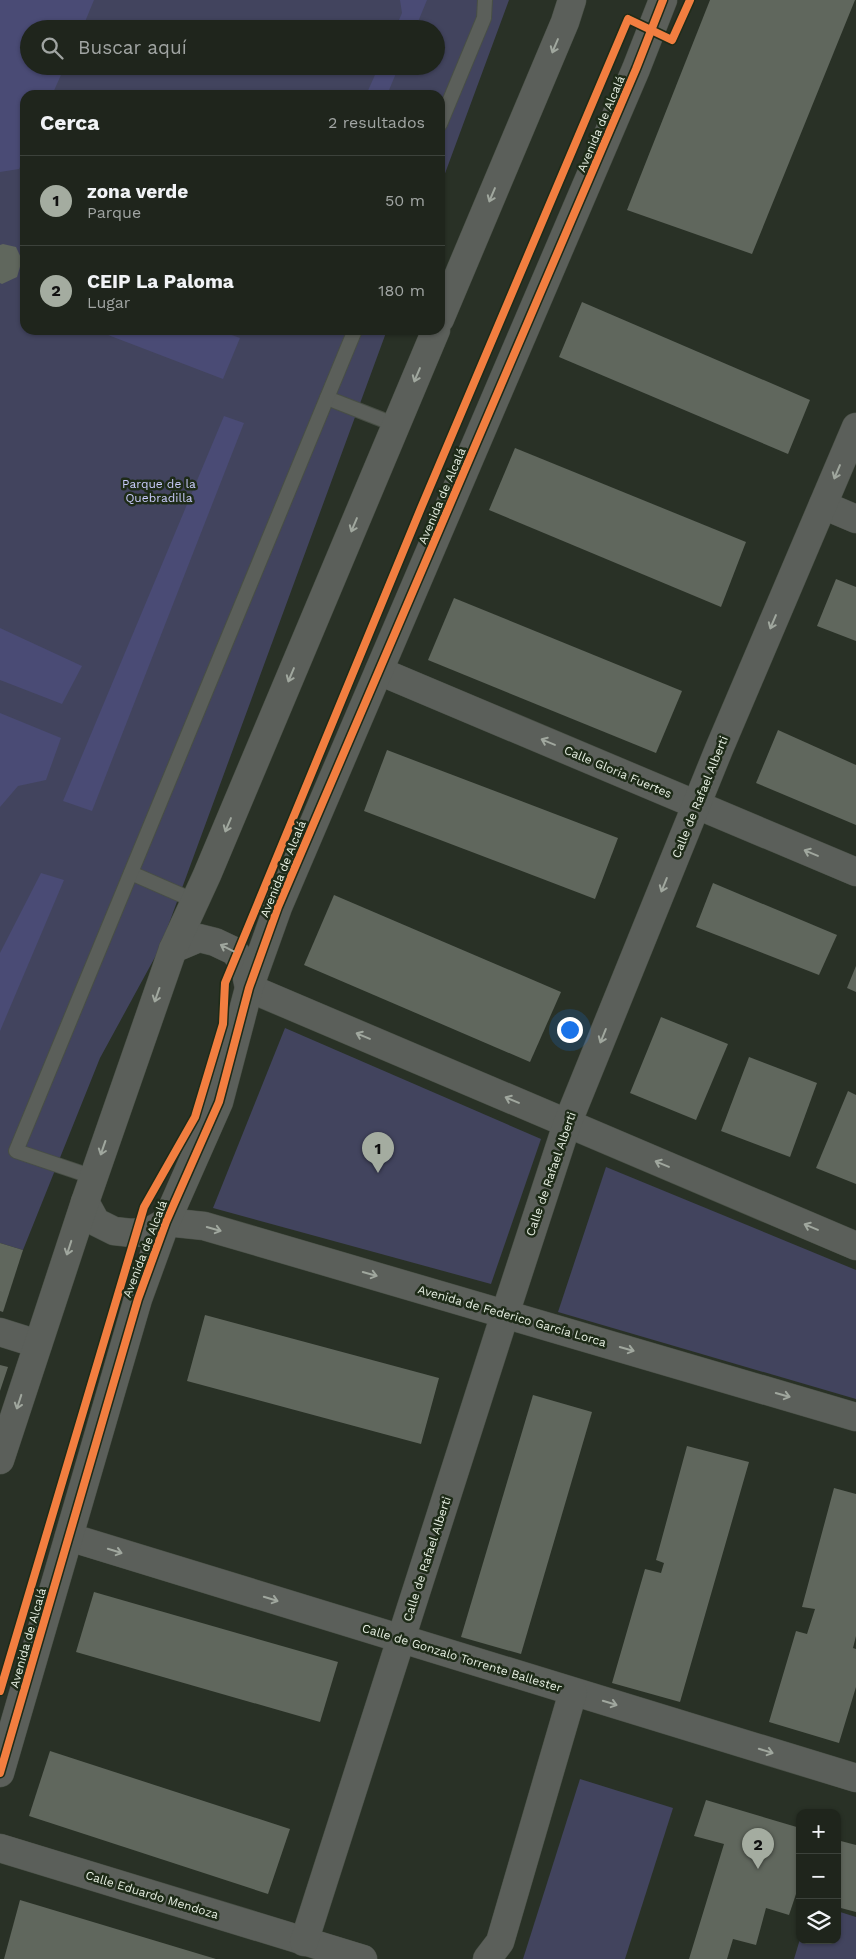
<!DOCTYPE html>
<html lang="es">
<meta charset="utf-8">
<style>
body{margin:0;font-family:"Work Sans",sans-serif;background:#2c3129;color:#f1f3f6}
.controls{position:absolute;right:15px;bottom:15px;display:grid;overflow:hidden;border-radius:10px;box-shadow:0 1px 4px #0004}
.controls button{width:45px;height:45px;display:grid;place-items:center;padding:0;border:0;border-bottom:1px solid #3c423b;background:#1f251c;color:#f1f3f6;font:25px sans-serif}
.you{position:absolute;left:569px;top:1029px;width:18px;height:18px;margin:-12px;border:4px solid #fff;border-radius:50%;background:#1a73e8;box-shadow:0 0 0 8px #1a73e833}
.badge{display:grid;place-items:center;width:32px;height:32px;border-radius:50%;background:#a4aca0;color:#111;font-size:16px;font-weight:700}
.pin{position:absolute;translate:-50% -41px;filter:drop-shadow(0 1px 2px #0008)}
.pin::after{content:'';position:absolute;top:26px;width:18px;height:15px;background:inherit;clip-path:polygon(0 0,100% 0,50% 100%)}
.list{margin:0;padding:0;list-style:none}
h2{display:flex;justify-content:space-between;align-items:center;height:65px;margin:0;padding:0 20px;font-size:21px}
h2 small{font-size:16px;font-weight:400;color:#a1a5a3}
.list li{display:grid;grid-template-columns:32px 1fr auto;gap:15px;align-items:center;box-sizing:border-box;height:90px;padding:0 20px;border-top:1px solid #3c423b}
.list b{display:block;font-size:19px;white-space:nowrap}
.list p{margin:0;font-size:16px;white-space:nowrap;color:#a1a5a3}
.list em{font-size:16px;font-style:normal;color:#a1a5a3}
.icon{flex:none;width:28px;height:28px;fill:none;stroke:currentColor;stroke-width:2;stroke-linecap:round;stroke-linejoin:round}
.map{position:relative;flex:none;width:856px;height:1959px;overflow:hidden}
.search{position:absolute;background:#1f251c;box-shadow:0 1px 4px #0004;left:20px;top:20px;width:425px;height:55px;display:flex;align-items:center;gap:12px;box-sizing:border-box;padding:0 18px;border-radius:28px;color:#a1a5a3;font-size:19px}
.panel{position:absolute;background:#1f251c;box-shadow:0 1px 4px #0004;left:20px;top:90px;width:425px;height:245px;border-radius:15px}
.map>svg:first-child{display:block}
</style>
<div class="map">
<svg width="856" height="1959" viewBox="0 0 856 1959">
<rect width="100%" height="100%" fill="#293126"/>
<g fill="#42445e" fill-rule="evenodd">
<path d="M0 0H509L440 187V95H25V330H387L160 948 100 1058 23 1250 0 1243ZM29 29H436V66H29Z"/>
<path d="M285 1028 541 1139 491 1284 213 1208Z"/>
<path d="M606 1167 856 1270V1399L558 1312Z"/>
<path d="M580 1779 673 1808 625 1959H523Z"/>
<path d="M837 1911 856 1917V1959H794L800 1939 837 1940Z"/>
</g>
<g fill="#4a4b75">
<path d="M0 0H94L82 29H29V66H65L52 95H25V156L19 169 0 172Z"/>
<path d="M400 0H427L415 29H395L402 13Z"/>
<path d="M379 66H399L387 95H366Z"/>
<path d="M95 330H218L240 338 223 379Z"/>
<path d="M224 416 244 423 92 811 63 801Z"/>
<path d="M0 628 82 666 62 704 0 680Z"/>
<path d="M0 713 61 738 46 780 18 786 0 807Z"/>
<path d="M41 873 64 880 0 1031V953Z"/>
</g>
<g fill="#60675d">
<path d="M710 0H855L752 254 627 210Z"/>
<path d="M3 244 16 247 22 260 17 277 2 284 0 283V245Z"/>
<path d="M582 302 810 400 788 454 559 357Z"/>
<path d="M515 448 746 542 721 607 489 510Z"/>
<path d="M836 579 856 587V641L817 626Z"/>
<path d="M454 598 682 691 656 753 428 660Z"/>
<path d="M778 730 856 765V825L756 783Z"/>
<path d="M387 750 618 838 595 899 364 811Z"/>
<path d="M713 883 837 935 819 975 696 927Z"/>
<path d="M334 895 561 992 530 1062 304 965Z"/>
<path d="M856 966V992L847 988Z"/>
<path d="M661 1017 728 1044 696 1120 630 1093Z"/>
<path d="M749 1057 817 1083 790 1157 721 1131Z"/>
<path d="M848 1091 856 1095V1184L816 1168Z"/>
<path d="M0 1243 23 1250 3 1312 0 1311Z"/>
<path d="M205 1315 439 1378 421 1444 187 1381Z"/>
<path d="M0 1365 8 1367 0 1391Z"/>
<path d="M533 1395 592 1412 521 1654 461 1637Z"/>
<path d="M687 1446 749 1462 680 1702 612 1683 645 1569 661 1573 664 1563 656 1560Z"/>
<path d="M834 1488 856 1494V1636L853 1648 856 1649V1687L839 1743 769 1722 796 1631 807 1634 815 1609 802 1607Z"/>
<path d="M94 1592 338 1662 320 1722 76 1652Z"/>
<path d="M50 1751 290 1829 268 1894 29 1816Z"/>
<path d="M706 1800 800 1828V1895L796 1894 789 1915 766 1908 756 1945 733 1939 727 1959H689L724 1844 694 1836Z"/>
<path d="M837 1840 856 1845V1912L837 1907Z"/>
<path d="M20 1900 216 1959H4Z"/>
</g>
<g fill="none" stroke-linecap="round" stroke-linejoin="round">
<g stroke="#484f45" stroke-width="16">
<g id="service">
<path d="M440 124 484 18 485 0"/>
<path d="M327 398 396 425"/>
<path d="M131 873 195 901"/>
<path d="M93 1177 16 1151 355 330"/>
</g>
</g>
<g stroke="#484f45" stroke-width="29">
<g id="minor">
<path d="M440 319 565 22 572 0"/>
<path d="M823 505 856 519"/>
<path d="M379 671 856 872"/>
<path d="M173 949 199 938 215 942 234 951 244 964 249 988"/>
<path d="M249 988 856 1246"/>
<path d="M85 1202 96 1222 114 1231 132 1233 150 1231 166 1222"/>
<path d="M166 1222 204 1226 856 1417"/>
<path d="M0 1332 38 1344"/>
<path d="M0 1460 85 1202 173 949 207 875 436 330"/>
<path d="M69 1537 856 1778"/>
<path d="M0 1773 138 1299 166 1222 219 1102 249 988 278 907 636 69 663 0"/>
<path d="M0 1848 363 1959"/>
<path d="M304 1942 505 1314 567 1124 719 749 856 427"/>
<path d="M487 1959 500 1942 573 1692"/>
</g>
</g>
<use href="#service" stroke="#5b5f5a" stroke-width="14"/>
<use href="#minor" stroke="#5b5f5a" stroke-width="28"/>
<g stroke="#1e2b18" stroke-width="11">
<g id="cycleway">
<path d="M0 1691 144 1207 195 1117 223 1024 225 983 421 508 628 19 672 40 690 0"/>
<path d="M0 1773 138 1299 166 1222 219 1102 249 988 278 907 636 69 663 0"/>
</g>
</g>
<use href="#cycleway" stroke="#f27e40" stroke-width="8"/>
</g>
<defs><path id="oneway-shaft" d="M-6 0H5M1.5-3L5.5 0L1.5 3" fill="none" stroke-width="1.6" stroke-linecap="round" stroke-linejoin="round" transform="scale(1.25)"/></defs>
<g stroke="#a0a79e">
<use href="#oneway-shaft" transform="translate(555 46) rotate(113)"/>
<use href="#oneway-shaft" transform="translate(492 195) rotate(113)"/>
<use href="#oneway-shaft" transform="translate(417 375) rotate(113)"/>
<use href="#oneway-shaft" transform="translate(837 472) rotate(113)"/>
<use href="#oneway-shaft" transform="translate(354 525) rotate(113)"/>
<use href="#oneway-shaft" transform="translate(773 622) rotate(113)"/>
<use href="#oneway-shaft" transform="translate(291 675) rotate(113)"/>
<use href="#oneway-shaft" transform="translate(548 742) rotate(-157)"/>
<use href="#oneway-shaft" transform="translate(228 825) rotate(113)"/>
<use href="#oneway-shaft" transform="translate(811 853) rotate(-157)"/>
<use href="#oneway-shaft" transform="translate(664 885) rotate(112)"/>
<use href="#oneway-shaft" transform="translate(227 948) rotate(-153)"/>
<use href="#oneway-shaft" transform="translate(157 995) rotate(109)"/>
<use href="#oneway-shaft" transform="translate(363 1036) rotate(-157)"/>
<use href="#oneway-shaft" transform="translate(603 1036) rotate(112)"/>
<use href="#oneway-shaft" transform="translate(512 1100) rotate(-157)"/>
<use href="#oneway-shaft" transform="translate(103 1148) rotate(109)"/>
<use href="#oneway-shaft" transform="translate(662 1164) rotate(-157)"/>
<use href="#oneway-shaft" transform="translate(811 1227) rotate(-157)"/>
<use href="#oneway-shaft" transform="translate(214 1229) rotate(16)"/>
<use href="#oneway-shaft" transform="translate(69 1248) rotate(108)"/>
<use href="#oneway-shaft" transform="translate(370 1274) rotate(16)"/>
<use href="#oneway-shaft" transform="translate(627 1349) rotate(16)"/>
<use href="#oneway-shaft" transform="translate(783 1395) rotate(16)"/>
<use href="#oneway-shaft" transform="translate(19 1402) rotate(108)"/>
<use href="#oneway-shaft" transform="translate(115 1551) rotate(17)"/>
<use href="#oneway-shaft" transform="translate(271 1599) rotate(17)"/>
<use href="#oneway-shaft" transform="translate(610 1703) rotate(17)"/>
<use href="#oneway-shaft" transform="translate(766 1751) rotate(17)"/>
</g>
<g text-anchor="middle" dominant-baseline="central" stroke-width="5" stroke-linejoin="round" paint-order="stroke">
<g font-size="12" fill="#e6efe2" stroke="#1e2b18">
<text transform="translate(601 124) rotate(-67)">Avenida de Alcalá</text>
<text transform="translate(442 496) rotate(-67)">Avenida de Alcalá</text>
<text transform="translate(618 772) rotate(23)">Calle Gloria Fuertes</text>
<text transform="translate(700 797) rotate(-68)">Calle de Rafael Alberti</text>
<text transform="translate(283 869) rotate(-68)">Avenida de Alcalá</text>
<text transform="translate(551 1174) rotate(-71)">Calle de Rafael Alberti</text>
<text transform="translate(145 1249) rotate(-69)">Avenida de Alcalá</text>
<text transform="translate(512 1316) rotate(16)">Avenida de Federico García Lorca</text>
<text transform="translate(427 1559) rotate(-72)">Calle de Rafael Alberti</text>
<text transform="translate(28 1638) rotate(-74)">Avenida de Alcalá</text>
<text transform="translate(462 1658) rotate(17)">Calle de Gonzalo Torrente Ballester</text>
<text transform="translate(152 1895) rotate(17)">Calle Eduardo Mendoza</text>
</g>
<g font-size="12" fill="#caccfc" stroke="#1e2b18">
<text x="159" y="484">Parque de la<tspan x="159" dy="14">Quebradilla</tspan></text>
</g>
</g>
</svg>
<div class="controls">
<button>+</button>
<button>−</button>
<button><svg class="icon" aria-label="layers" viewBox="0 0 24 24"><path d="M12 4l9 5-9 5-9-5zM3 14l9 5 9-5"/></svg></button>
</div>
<div class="you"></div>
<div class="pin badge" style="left:378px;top:1173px">1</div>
<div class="pin badge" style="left:758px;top:1869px">2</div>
<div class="search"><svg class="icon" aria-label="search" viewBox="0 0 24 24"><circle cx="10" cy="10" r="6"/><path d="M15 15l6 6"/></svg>Buscar aquí</div>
<section class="panel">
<h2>Cerca<small>2 resultados</small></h2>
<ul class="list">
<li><span class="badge">1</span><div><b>zona verde</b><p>Parque</p></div><em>50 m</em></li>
<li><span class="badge">2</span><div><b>CEIP La Paloma</b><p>Lugar</p></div><em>180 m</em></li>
</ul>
</section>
</div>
